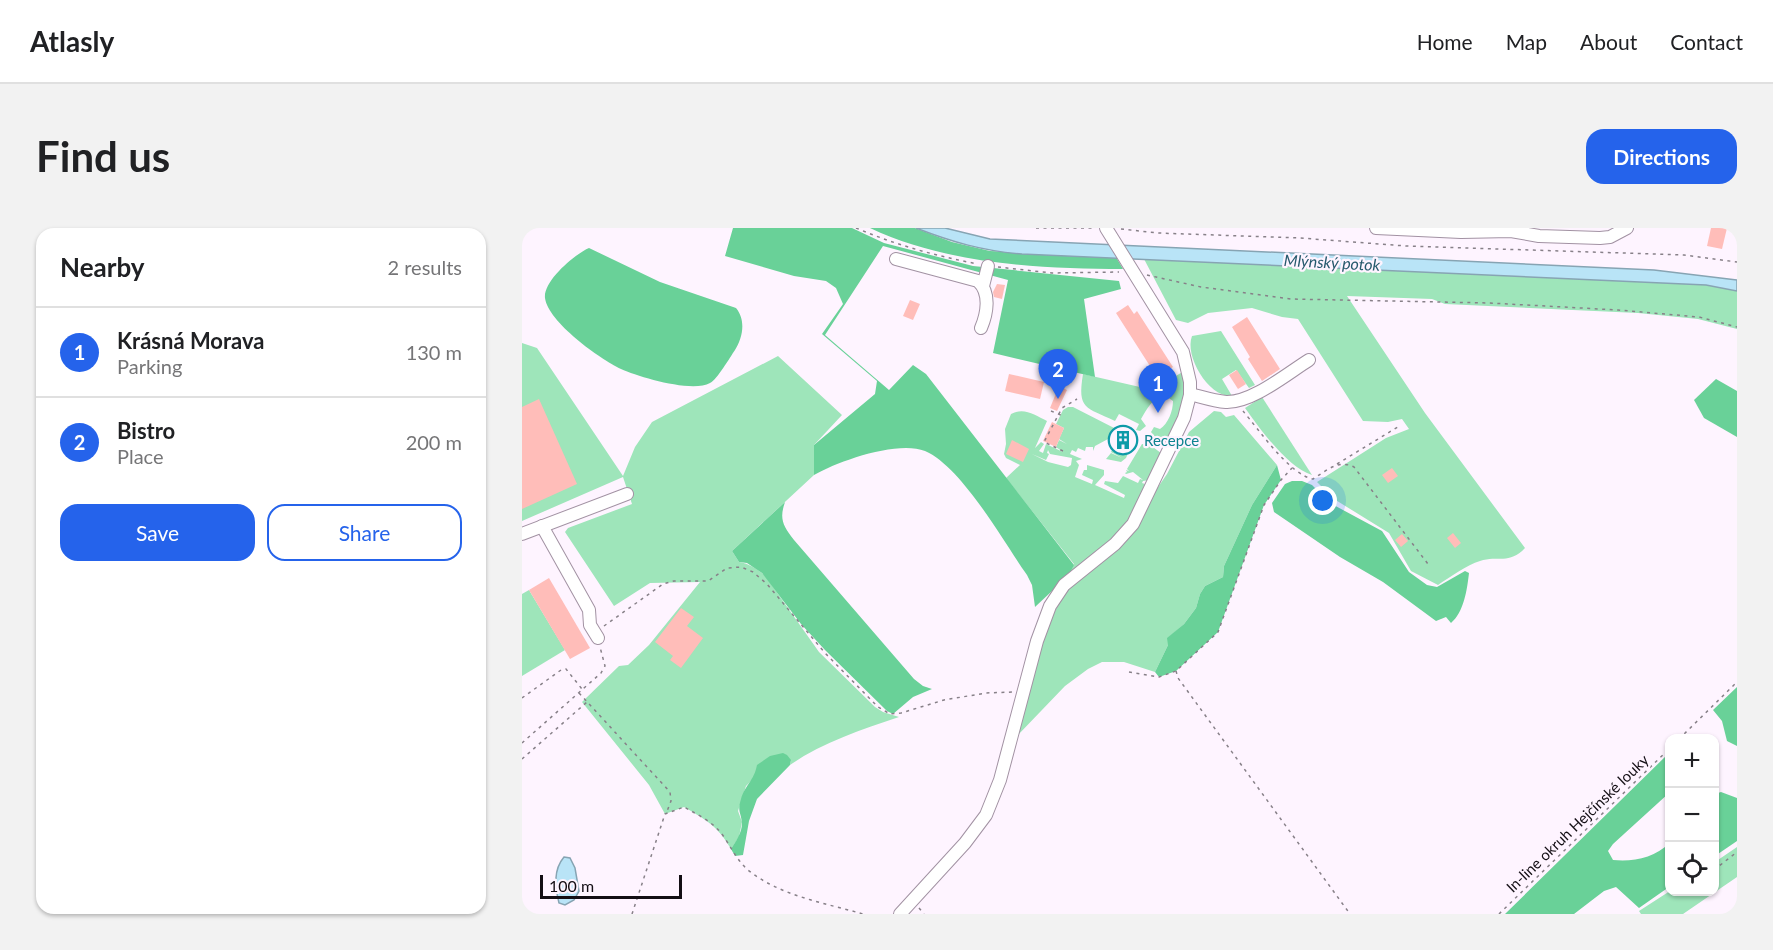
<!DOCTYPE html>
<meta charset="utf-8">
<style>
body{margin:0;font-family:Lato,sans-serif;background:#f2f2f2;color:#202124}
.controls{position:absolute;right:18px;bottom:18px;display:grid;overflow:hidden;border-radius:12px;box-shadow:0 2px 4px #0004}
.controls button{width:54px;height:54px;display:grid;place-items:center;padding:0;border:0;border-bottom:2px solid #e0e0e0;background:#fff;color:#202124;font:30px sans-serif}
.scale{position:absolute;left:18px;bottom:15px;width:142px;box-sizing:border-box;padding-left:6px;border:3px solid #130e14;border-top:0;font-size:16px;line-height:21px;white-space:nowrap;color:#130e14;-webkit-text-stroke:4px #fef4ff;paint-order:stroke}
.you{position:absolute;left:801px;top:273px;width:21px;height:21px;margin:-15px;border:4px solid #fff;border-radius:50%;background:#1a73e8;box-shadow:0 0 0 9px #1a73e833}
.badge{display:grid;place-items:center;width:39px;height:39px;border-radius:50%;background:#2563eb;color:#fff;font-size:20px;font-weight:700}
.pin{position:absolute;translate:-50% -50px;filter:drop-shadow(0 2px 3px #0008)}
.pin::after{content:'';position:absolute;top:32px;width:21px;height:18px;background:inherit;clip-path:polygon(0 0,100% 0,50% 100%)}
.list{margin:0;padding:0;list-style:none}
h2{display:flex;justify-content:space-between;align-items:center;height:78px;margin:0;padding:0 24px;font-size:26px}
h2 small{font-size:20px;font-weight:400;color:#757577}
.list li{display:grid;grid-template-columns:39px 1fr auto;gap:18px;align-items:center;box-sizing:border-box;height:90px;padding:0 24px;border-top:2px solid #e0e0e0}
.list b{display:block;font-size:22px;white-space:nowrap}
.list p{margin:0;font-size:20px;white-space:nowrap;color:#757577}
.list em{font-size:20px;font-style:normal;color:#757577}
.actions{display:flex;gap:12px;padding:18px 24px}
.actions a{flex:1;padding:14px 0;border:2px solid #2563eb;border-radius:18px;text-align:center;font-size:21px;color:#2563eb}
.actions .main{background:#2563eb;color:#fff}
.icon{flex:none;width:33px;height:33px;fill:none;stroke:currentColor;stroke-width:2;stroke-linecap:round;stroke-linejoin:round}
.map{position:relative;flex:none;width:1215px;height:686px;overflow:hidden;border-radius:18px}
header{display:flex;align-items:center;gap:36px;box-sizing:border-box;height:84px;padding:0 30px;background:#fff;border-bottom:2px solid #e0e0e0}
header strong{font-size:28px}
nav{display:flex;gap:33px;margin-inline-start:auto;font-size:21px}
.intro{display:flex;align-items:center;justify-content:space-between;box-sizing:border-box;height:144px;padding:0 36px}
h1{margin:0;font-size:42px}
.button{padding:15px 27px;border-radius:18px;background:#2563eb;color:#fff;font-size:21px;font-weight:700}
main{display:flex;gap:36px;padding:0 36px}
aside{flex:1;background:#fff;border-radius:18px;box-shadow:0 2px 4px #0004}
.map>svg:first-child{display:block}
</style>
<header>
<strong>Atlasly</strong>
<nav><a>Home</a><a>Map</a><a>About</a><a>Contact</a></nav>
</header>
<div class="intro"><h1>Find us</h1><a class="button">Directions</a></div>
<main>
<aside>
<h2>Nearby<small>2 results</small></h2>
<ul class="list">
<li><span class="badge">1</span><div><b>Krásná Morava</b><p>Parking</p></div><em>130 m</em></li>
<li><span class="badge">2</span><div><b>Bistro</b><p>Place</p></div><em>200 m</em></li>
</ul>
<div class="actions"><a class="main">Save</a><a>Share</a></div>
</aside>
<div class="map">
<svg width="1215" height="686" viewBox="0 0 1215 686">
<rect width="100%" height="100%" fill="#fef4ff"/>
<g fill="#9ee5ba" fill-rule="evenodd">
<path d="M622 31 1184 57 1215 63V101L1176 91 1116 85 923 76 910 71 825 68 903 185 1003 320C987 337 976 327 958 333 945 337 928 349 916 357L889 343 867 305 812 271 795 254 864 210 887 201 880 191 866 194 841 193 776 91 760 89 730 80 686 85 666 95 654 92Z"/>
<path d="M699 103 733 157 727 160 714 142 700 151 710 168C687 170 662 128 670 108Z"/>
<path d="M0 115 15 120 101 248 113 219 130 194 256 128 320 187 292 217V247L210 323 217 334C228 336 236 341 244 349L297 424 353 479 361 484 377 489C339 502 301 514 268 537L269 532 232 550 224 558 216 583 220 594 217 609 209 621C196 598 184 592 162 579L143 586 127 557 60 474 97 438 106 437 127 417 178 354 128 355 92 378 43 304 46 300 110 276 101 249 0 293Z"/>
<path d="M662 143C664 170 659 185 648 208L639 211 633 209 629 204 632 199 638 201C646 196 651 183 651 173L641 166C630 171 625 181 619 191L624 198 618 203 614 202 617 196 597 186 593 193C564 179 555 182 561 146L631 162Z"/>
<path d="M740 169 790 247C767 241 737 200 723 180Z"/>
<path d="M546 179H551L598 203 597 205 594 204 591 212 602 217 607 207 612 212 604 230 599 234 584 231 589 225 600 230 589 224 590 222 601 227 590 222 594 218 592 217 589 219V214L586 211 573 218 571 223V219H564L563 223 556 220 554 224 550 222 548 226 560 231 554 233 557 237 553 249 570 256 571 252 560 247 562 242H565V237L582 242V247L573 257 602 270 603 267 582 256 583 253 596 255 601 248 616 255 618 251 621 252 611 244 604 246 603 245 605 244 604 242 607 243 605 241 620 216 628 217 639 225 628 252 621 253 620 255 623 256 621 260 622 264 604 297 587 314 547 347 552 336 484 250 498 237 484 230 482 226 484 216 483 201 489 186C502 179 513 187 525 193L513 220 519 214 522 216 517 223 521 225 524 216 541 224 534 219 537 212 545 216 537 211 542 200 534 196 541 182ZM526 222 528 226 550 230 549 237 546 239 526 234 510 226 524 232 527 226 525 225Z"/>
<path d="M692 183 699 184 704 189 712 187 755 237 730 277 702 338 701 349 683 358 678 366 674 380 662 396 646 410V417L633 444 602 434H580L566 441 543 458 495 508 517 423 529 391 543 364 591 325 645 246 667 204Z"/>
<path d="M7 362 43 422 0 448V366Z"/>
<path d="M1215 619V649L1161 686H1119L1117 683 1148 663 1192 664 1193 634Z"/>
</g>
<g fill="#69d198">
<path d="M211 0H330L362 15 451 38 597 53 599 61 562 71 573 149 471 125 486 52 361 18 303 107 367 162 391 137 404 146 552 337 547 347 513 379 510 357 505 347C481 313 440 239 403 223 376 212 316 233 292 247V217L353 166 355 153 300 106 321 76 314 60 304 53 272 48 203 28Z"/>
<path d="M348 0H393L430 14 468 23 594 29 601 41C518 41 424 36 348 0Z"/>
<path d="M67 20 138 54 214 80C224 92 221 109 213 122 208 129 195 152 188 155 170 165 117 149 99 141 78 131 26 94 23 70 21 53 53 26 67 20Z"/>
<path d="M1194 151 1215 163V209L1182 190 1172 172Z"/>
<path d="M755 237 759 252 742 277 696 404 654 443 637 449 633 444 646 417 645 410 662 396 674 380 678 366 683 358 701 349 702 338 730 277Z"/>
<path d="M770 253H780L790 257 808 275 860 303 887 344 905 357 915 359 943 343 947 345C945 362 942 384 929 395L924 389 914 393 861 354 818 329 752 284 750 275 763 256Z"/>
<path d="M263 274C257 291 261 298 272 312L392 451 401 458 410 461 391 469 371 486 365 483 303 422 279 396 240 345 225 335 217 334 210 323Z"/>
<path d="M1215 459V518L1205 513 1200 493 1191 482Z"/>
<path d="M261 525 265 527 269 532 268 537 235 571 227 593 221 627 213 628 209 621C214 613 220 605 220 595 219 584 215 584 219 571 223 557 232 553 235 537L248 528Z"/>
<path d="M1147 525V565L1091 616 1086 623 1091 632C1111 634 1133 630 1147 615V659L1117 680 1094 659 1082 663 1052 686H983Z"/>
<path d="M1199 564 1215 570V613L1193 628V566Z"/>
</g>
<g fill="#b9e4f7" stroke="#87a4b3" stroke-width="1.5">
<path d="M394 0H423L468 11 1132 42 1215 52V63L1184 57 500 26C461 23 430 14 394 0Z"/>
<path d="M42 629 48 630 53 640 57 663 52 672 43 677 37 675C33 659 31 642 42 629Z"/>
</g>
<g fill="#ffbdb9">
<path d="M1189 0H1205L1200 21 1185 18Z"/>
<path d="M475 56 483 57 480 71 472 69 471 64Z"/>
<path d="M388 72 398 76 391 92 381 88Z"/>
<path d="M606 77 612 86 615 83 651 139 635 149 594 85Z"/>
<path d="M725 89 758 141 740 153 726 131 728 129 710 99Z"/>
<path d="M715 142 724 156 716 161 707 147Z"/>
<path d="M487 146 522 154 518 171 483 163Z"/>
<path d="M537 158 545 162 535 183 528 180Z"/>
<path d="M17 171 55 256 0 281V179Z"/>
<path d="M530 194 542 200 534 219 521 213Z"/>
<path d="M594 204 606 209 603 217 591 212Z"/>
<path d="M490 212 507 221 501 234 484 226Z"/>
<path d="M870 240 876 248 866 255 860 247Z"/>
<path d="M931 305 939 315 933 320 925 310Z"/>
<path d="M880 306 886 313 879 319 873 312Z"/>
<path d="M27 350 68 420 48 431 7 362Z"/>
<path d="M159 380 172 389 165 398 181 410 159 440 148 432 151 428 133 414Z"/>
</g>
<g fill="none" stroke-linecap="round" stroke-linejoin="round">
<g stroke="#a292a3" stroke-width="14">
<g id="minor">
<path d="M854 0 939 4 989 3 1017 8 1078 10 1088 9 1105 0"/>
<path d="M374 31 456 53C469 65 465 86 459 100"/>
<path d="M461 58 466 38"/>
<path d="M668 166C680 169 692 173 704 174 730 175 766 145 787 132"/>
<path d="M20 298 67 382 68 397 76 410"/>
<path d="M0 306 105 266"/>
<path d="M378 686 443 615 464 587 478 552 515 413 528 378 542 357 593 316 611 296 662 190 668 167V154L661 124 584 0"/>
</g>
</g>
<g stroke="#878088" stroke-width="1.5" stroke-dasharray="3 4.5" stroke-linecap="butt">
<path d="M334 0C374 17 414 28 456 36"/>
<path d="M514 0H571"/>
<path d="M599 1 636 5 778 10 884 18 1162 27 1215 34"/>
<path d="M476 39 530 45 597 44"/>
<path d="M625 47 679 59 769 71 968 75 1096 82 1177 89 1215 99"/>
<path d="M529 183 541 188"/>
<path d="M721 183C737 202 768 247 791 251 804 243 816 231 832 239L906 336"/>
<path d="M604 209 607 203"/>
<path d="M541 223 522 214 540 180 555 171"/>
<path d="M815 236 879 197"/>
<path d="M82 398 141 356 152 353H186L205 340 219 339 231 344 245 356 303 425 356 479 368 486 379 485 422 472 464 465 491 464"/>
<path d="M654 443 656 450 828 686"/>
<path d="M607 444 637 449 654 443 696 404 742 277 759 252 770 240"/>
<path d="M57 465 148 564 149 573 144 586"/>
<path d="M0 470 39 442 44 441 60 461"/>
<path d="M1157 511 1215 454"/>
<path d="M0 515 79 445 83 438 78 419"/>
<path d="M0 531 65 474"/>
<path d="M1192 642 1215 624"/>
<path d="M397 680 402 686"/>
<path d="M110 686 143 586 162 579C176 587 192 594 202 609 210 621 215 632 226 642 258 668 303 675 341 686"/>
<path d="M977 686 1148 520"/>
</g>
<use href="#minor" stroke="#fff" stroke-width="12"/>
</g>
<defs>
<g id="building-ring" transform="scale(1.5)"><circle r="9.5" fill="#fef4ff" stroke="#0f9aa8" stroke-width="1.5"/><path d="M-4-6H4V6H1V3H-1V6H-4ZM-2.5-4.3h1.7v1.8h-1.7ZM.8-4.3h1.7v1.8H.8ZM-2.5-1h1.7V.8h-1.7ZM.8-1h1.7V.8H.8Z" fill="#0f9aa8"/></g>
</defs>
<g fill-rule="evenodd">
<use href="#building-ring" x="601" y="212"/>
</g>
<g text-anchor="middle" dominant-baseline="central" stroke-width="4.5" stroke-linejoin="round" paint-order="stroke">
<g font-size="15" fill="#0d838f" stroke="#fef4ff" text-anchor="start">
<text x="622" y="212">Recepce</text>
</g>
<g font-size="15" fill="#130e14" stroke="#fef4ff">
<text transform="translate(1055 595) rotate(-44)">In-line okruh Hejčínské louky</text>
</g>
<g font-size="16" font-style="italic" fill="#26596d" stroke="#fef4ff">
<text transform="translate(810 34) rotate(3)">Mlýnský potok</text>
</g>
</g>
</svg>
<div class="controls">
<button>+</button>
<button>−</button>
<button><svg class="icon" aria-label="locate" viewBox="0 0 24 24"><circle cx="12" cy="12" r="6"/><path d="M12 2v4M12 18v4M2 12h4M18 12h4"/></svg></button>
</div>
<div class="scale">100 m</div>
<div class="you"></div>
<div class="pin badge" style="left:636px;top:185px">1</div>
<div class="pin badge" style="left:536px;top:171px">2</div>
</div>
</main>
